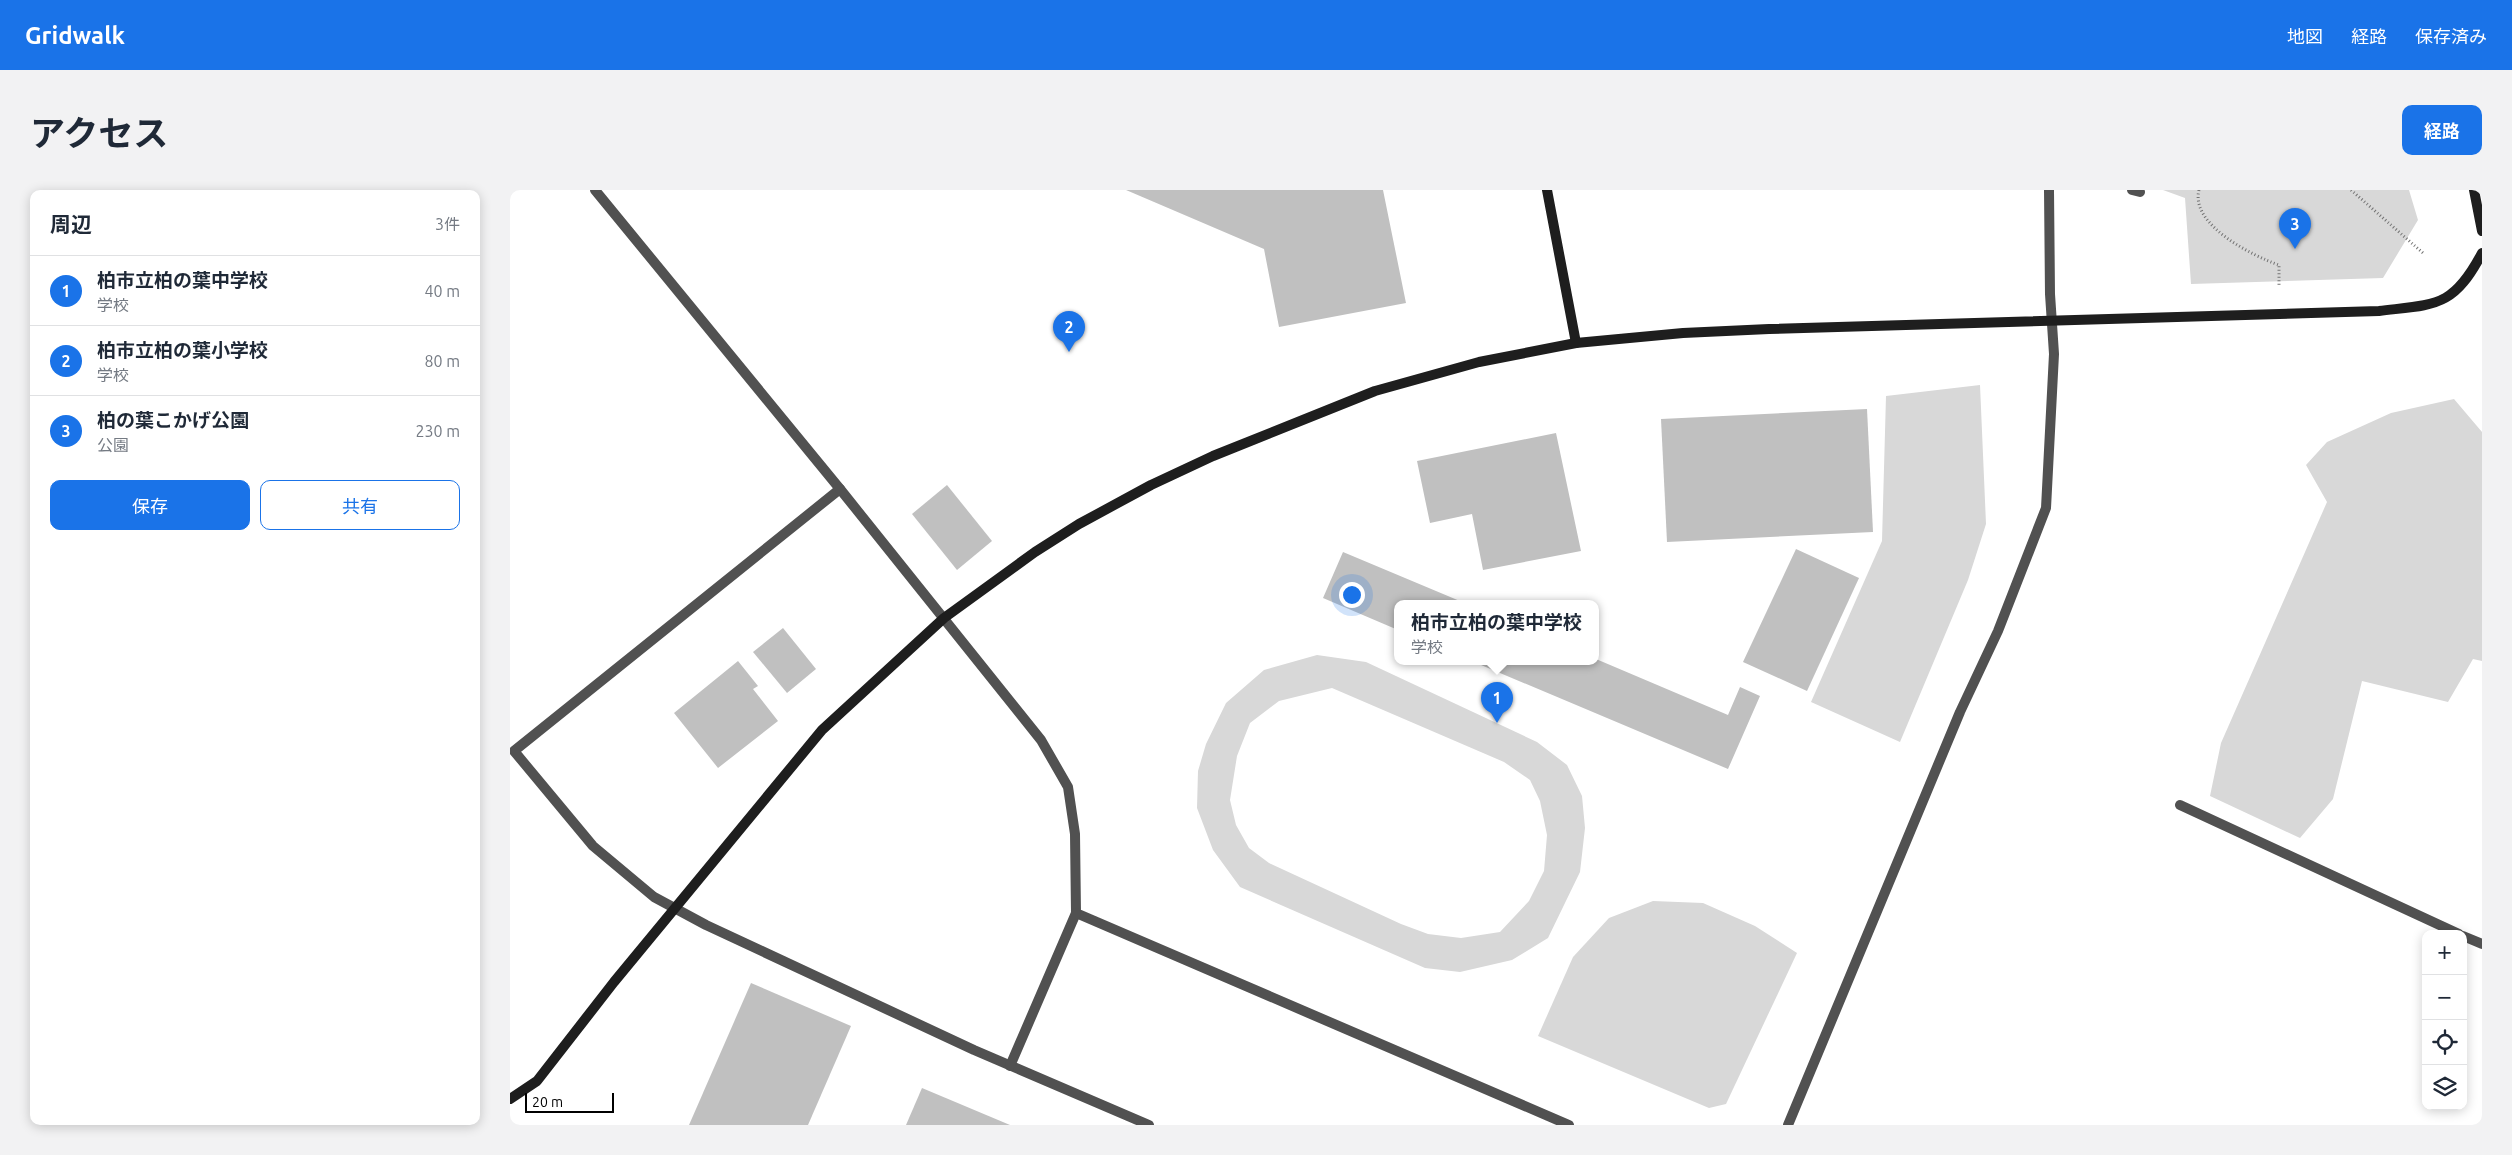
<!DOCTYPE html>
<html lang="ja">
<meta charset="utf-8">
<style>
body{margin:0;font-family:Ubuntu,"Noto Sans JP",sans-serif;background:#f2f2f3;color:#1f2937}
.controls{position:absolute;right:15px;bottom:15px;display:grid;overflow:hidden;border-radius:10px;box-shadow:0 2px 12px #0003}
.controls button{width:45px;height:45px;display:grid;place-items:center;padding:0;border:0;border-bottom:1px solid #e0e1e3;background:#fff;color:#1f2937;font:25px sans-serif}
.scale{position:absolute;left:15px;bottom:12px;width:89px;box-sizing:border-box;padding-left:5px;border:2px solid #000;border-top:0;font-size:14px;line-height:18px;white-space:nowrap;color:#000;-webkit-text-stroke:4px #fff;paint-order:stroke}
.you{position:absolute;left:841px;top:404px;width:18px;height:18px;margin:-12px;border:4px solid #fff;border-radius:50%;background:#1a73e8;box-shadow:0 0 0 8px #1a73e833}
.badge{display:grid;place-items:center;width:32px;height:32px;border-radius:50%;background:#1a73e8;color:#fff;font-size:16px;font-weight:700}
.pin{position:absolute;translate:-50% -41px;filter:drop-shadow(0 1px 2px #0008)}
.pin::after{content:'';position:absolute;top:26px;width:18px;height:15px;background:inherit;clip-path:polygon(0 0,100% 0,50% 100%)}
.popup{position:absolute;left:884px;top:410px;width:205px;height:65px;box-sizing:border-box;display:grid;place-content:center;border-radius:10px;background:#fff;filter:drop-shadow(0 1px 4px #0005);font-size:16px;white-space:nowrap;color:#747a83}
.popup b{font-size:19px;color:#1f2937}
.popup::after{content:'';position:absolute;left:50%;top:100%;margin-left:-10px;border:10px solid transparent;border-top-color:#fff}
.list{margin:0;padding:0;list-style:none}
h2{display:flex;justify-content:space-between;align-items:center;height:65px;margin:0;padding:0 20px;font-size:21px}
h2 small{font-size:16px;font-weight:400;color:#747a83}
.list li{display:grid;grid-template-columns:32px 1fr auto;gap:15px;align-items:center;box-sizing:border-box;height:70px;padding:0 20px;border-top:1px solid #e0e1e3}
.list b{display:block;font-size:19px;white-space:nowrap}
.list p{margin:0;font-size:16px;white-space:nowrap;color:#747a83}
.list em{font-size:16px;font-style:normal;color:#747a83}
.actions{display:flex;gap:10px;padding:15px 20px}
.actions a{flex:1;padding:11px 0;border:1px solid #1a73e8;border-radius:10px;text-align:center;font-size:18px;color:#1a73e8}
.actions .main{background:#1a73e8;color:#fff}
.icon{flex:none;width:28px;height:28px;fill:none;stroke:currentColor;stroke-width:2;stroke-linecap:round;stroke-linejoin:round}
.map{position:relative;flex:none;width:1972px;height:935px;overflow:hidden;border-radius:10px}
header{display:flex;align-items:center;gap:30px;box-sizing:border-box;height:70px;padding:0 25px;background:#1a73e8;color:#fff}
header strong{font-size:24px}
nav{display:flex;gap:28px;margin-inline-start:auto;font-size:18px}
.intro{display:flex;align-items:center;justify-content:space-between;box-sizing:border-box;height:120px;padding:0 30px}
h1{margin:0;font-size:35px}
.button{padding:12px 22px;border-radius:10px;background:#1a73e8;color:#fff;font-size:18px;font-weight:700}
main{display:flex;gap:30px;padding:0 30px}
aside{flex:1;background:#fff;border-radius:10px;box-shadow:0 2px 12px #0003}
.map>svg:first-child{display:block}
</style>
<header>
<strong>Gridwalk</strong>
<nav><a>地図</a><a>経路</a><a>保存済み</a></nav>
</header>
<div class="intro"><h1>アクセス</h1><a class="button">経路</a></div>
<main>
<aside>
<h2>周辺<small>3件</small></h2>
<ul class="list">
<li><span class="badge">1</span><div><b>柏市立柏の葉中学校</b><p>学校</p></div><em>40 m</em></li>
<li><span class="badge">2</span><div><b>柏市立柏の葉小学校</b><p>学校</p></div><em>80 m</em></li>
<li><span class="badge">3</span><div><b>柏の葉こかげ公園</b><p>公園</p></div><em>230 m</em></li>
</ul>
<div class="actions"><a class="main">保存</a><a>共有</a></div>
</aside>
<div class="map">
<svg width="1972" height="935" viewBox="0 0 1972 935">
<rect width="100%" height="100%" fill="#fff"/>
<g fill="#d8d8d8" fill-rule="evenodd">
<path d="M1653 0H1899L1908 30 1873 88 1681 94 1675 8Z"/>
<path d="M1470 195 1476 334 1458 390 1390 552 1301 512 1372 351 1376 206Z"/>
<path d="M1944 209 1972 242V471L1963 469 1938 512 1852 491 1823 609 1790 648 1700 606 1711 553 1817 312 1796 275 1817 252 1881 223Z"/>
<path d="M807 465 856 472 1027 552 1057 575 1072 606 1075 638 1070 682 1038 748 1002 770 950 782 915 778 730 697 703 660 687 618 688 581 696 554 716 513 754 480ZM822 498 994 572 1020 590 1030 611 1037 645 1034 681 1019 711 990 742 951 748 918 744 891 734 759 673 739 658 726 635 720 610 727 566 740 533 769 511Z"/>
<path d="M1143 711 1193 713 1245 736 1287 763 1216 914 1199 918 1028 846 1063 767 1099 728Z"/>
</g>
<g fill="#c0c0c0">
<path d="M616 0H873L896 113 769 137 754 59Z"/>
<path d="M1357 219 1363 342 1157 352 1151 229Z"/>
<path d="M1046 243 1071 361 973 380 962 324 920 333 907 271Z"/>
<path d="M437 295 482 351 447 380 402 324Z"/>
<path d="M1286 359 1349 388 1297 501 1233 472Z"/>
<path d="M833 362 957 414H888V440L813 408Z"/>
<path d="M273 438 306 479 277 503 243 462Z"/>
<path d="M1086 469 1218 525 1230 497 1250 506 1218 579 964 472H1086Z"/>
<path d="M228 471 248 496 243 499 268 531 208 578 164 523Z"/>
<path d="M241 793 341 836 298 935H179Z"/>
<path d="M412 898 500 935H396Z"/>
</g>
<g fill="none" stroke-linecap="round" stroke-linejoin="round">
<g stroke="#737373" stroke-width="3" stroke-dasharray="1 2.5" stroke-linecap="butt">
<path d="M1689 0C1680 35 1743 66 1769 75V96"/>
<path d="M1841 0 1913 63"/>
</g>
<path stroke="#515151" stroke-width="10" d="M1622 0 1630 2"/>
<g stroke="#515151" stroke-width="10">
<path d="M85 0 330 299 4 561 83 656 144 707 196 735 464 860 639 935"/>
<path d="M330 299 531 550 558 597 565 644 566 723 1059 935"/>
<path d="M1670 615 1949 744"/>
<path d="M1953 746 1972 754"/>
<path d="M500 876 566 723"/>
<path d="M1278 935 1450 522 1488 441 1536 318 1544 164 1540 104 1539 0"/>
</g>
<g stroke="#1e1e1e" stroke-width="10">
<path d="M1037 0 1066 153"/>
<path d="M1964 0 1972 41"/>
<path d="M0 909 27 891 104 792 312 540 434 428 525 362 569 334 641 295 703 266 865 201 969 172 1066 153 1173 143 1259 139 1869 121C1926 114 1943 118 1972 63"/>
</g>
</g>
</svg>
<div class="controls">
<button>+</button>
<button>−</button>
<button><svg class="icon" aria-label="locate" viewBox="0 0 24 24"><circle cx="12" cy="12" r="6"/><path d="M12 2v4M12 18v4M2 12h4M18 12h4"/></svg></button>
<button><svg class="icon" aria-label="layers" viewBox="0 0 24 24"><path d="M12 4l9 5-9 5-9-5zM3 14l9 5 9-5"/></svg></button>
</div>
<div class="scale">20 m</div>
<div class="you"></div>
<div class="pin badge" style="left:987px;top:533px">1</div>
<div class="popup"><b>柏市立柏の葉中学校</b>学校</div>
<div class="pin badge" style="left:559px;top:162px">2</div>
<div class="pin badge" style="left:1785px;top:59px">3</div>
</div>
</main>
